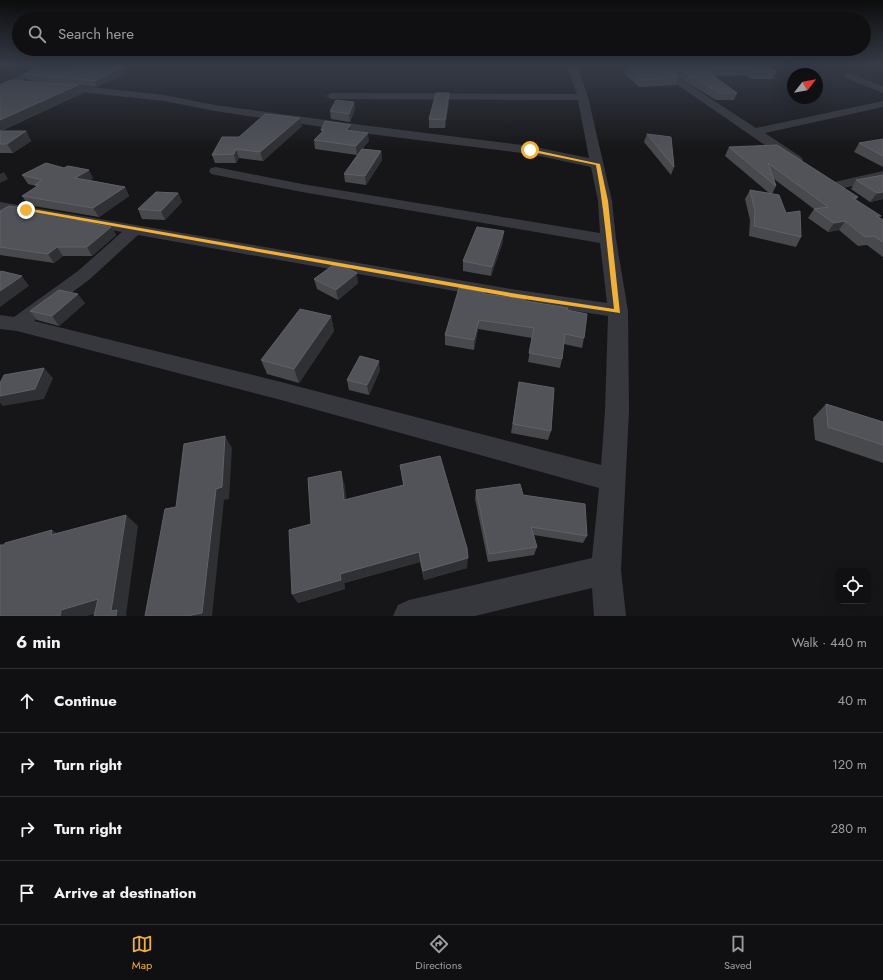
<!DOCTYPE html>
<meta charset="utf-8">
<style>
body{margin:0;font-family:Jost,sans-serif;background:#1e1e20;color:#f1f3f6}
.controls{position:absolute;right:12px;bottom:12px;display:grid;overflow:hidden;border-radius:8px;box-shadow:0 4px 16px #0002}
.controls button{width:36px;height:36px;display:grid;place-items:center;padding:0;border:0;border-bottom:1px solid #303032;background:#101012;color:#f1f3f6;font:20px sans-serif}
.compass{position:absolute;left:787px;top:68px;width:36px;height:36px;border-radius:50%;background:#101012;box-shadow:0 4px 16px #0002;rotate:59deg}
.stop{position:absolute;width:12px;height:12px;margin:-9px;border:3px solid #f2b134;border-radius:50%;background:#fff}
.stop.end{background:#f2b134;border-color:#fff;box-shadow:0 1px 4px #0008}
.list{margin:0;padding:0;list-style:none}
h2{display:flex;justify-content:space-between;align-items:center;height:52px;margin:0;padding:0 16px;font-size:17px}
h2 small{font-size:13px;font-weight:400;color:#9c9d9f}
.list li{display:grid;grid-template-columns:26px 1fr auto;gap:12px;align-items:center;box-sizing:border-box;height:64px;padding:0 16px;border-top:1px solid #303032}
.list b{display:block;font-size:15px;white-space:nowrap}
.list em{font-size:13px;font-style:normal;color:#9c9d9f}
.icon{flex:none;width:22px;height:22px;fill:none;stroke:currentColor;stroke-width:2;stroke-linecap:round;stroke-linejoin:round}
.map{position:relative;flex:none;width:883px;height:616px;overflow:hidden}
.search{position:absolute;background:#101012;box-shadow:0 4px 16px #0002;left:12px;right:12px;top:12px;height:44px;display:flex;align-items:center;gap:10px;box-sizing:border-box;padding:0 14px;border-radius:22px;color:#9c9d9f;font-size:15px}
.sheet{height:308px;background:#101012}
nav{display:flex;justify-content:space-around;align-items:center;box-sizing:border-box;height:56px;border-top:1px solid #303032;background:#101012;font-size:11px;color:#9c9d9f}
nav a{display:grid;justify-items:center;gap:2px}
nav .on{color:#f2b134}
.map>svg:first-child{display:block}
</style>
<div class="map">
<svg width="883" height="616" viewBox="0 0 883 616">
<rect width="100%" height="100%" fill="#161618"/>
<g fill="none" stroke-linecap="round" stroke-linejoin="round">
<g fill="#37383d" fill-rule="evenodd">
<path d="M39 65H50L0 93V86Z"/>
<path d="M567 65H577L588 97 612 201 616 239 628 311 629 411 621 570 626 616H594L592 588 475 616H393L398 605 409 600 592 558 599 488 281 400 17 331 0 329V315L14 317 78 271 122 232 0 210V202L511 289 607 303 600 243 302 192 216 175 211 174 209 171 211 168 216 167 302 184 600 233 598 201 591 167 530 154 362 133 215 111 164 101 54 89 49 86 54 83 164 95 215 105 362 125 530 146 589 158 578 100 331 99 326 96 331 93 577 94ZM138 235 511 301 608 316 605 411 601 465 281 382 34 321 90 279Z"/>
<path d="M849 73 883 86V93L846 78 844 76 846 74Z"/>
<path d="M679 78 756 128 883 101V107L765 133 801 157 803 160 801 163H791L675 83 674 81Z"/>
<path d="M883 171V179L835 190 830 189 828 186 830 183Z"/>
</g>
</g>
<g fill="#47494d">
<path d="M766 65 776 72 773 79H750L746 75 714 76 737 93 734 100H716L678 77H677L678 78 676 85 639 87 624 73 625 66Z"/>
<path d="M124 67 126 73 97 87 78 85 83 93 1 131H26L31 141 13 153H0V85H75L27 80 24 74 69 69Z"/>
<path d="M449 101 445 128H429V119Z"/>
<path d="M354 102 355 109 350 122 331 119 330 111Z"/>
<path d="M351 125 352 131 369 141 362 149 381 151 382 160 366 185 345 182 344 174 357 155 315 149 314 140 322 133 321 130Z"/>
<path d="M302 126 263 161 239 158 236 163H215L212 155 239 137Z"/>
<path d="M647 134 674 167 671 175 644 142Z"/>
<path d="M883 139V167L854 152 859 143Z"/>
<path d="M729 147 858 197 856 200 883 220V257L867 245 858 246 839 230 828 232 808 218 814 209 774 179 776 186 772 194 801 237 796 247 749 236 750 220 745 199 750 190 769 193 725 156Z"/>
<path d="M22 175 93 178 90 180 125 187 129 196 99 217 28 205 22 196 37 187 36 186 28 184Z"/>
<path d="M883 175V199L870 202 851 189 856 180Z"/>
<path d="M178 193 182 202 165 220 142 219 138 209Z"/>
<path d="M0 211 80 218 81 220 111 227 116 235 92 256H63L54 263 0 255Z"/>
<path d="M503 241 491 276 463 271V261Z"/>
<path d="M314 279 358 283 338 300 317 289Z"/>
<path d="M484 294 525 301 567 310 584 338 582 348 564 344 562 359 560 368 528 362 532 338 478 329 474 350 445 345V335Z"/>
<path d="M85 303 59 326 37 320 30 311Z"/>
<path d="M331 316 334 331 299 383 267 374 261 360Z"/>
<path d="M380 370 369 395 349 390 347 380Z"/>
<path d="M519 382 551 431 548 440 511 433Z"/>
<path d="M826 404 883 422V463L815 440 813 418Z"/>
<path d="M400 465 467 568 424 580 420 562 344 583 345 589 298 603 292 594 311 524 344 483 346 500 403 485Z"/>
<path d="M476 490 587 536 583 543 534 535 537 547 534 555 488 562 475 499Z"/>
</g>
<g fill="#2f3033">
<path d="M124 67 126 73 97 87 94 81Z"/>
<path d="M680 70 678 77 676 79 675 74Z"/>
<path d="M78 85 83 93 0 131V120Z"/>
<path d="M449 93V101L445 128V120Z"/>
<path d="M354 102 355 109 350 122 349 114Z"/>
<path d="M300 118 302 126 263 161 260 152Z"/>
<path d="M351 125 352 133 346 130Z"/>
<path d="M26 131 31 141 13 153 7 144Z"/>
<path d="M368 133 369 141 357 155 356 146Z"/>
<path d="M236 149 239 158 236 163 234 154Z"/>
<path d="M381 151 382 160 366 185 365 176Z"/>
<path d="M89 170 93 178 81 187 75 178Z"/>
<path d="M4 172 8 179 0 183V174Z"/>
<path d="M125 187 129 196 99 217 93 208Z"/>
<path d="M883 192V199L870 202 877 193Z"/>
<path d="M178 193 182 202 165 220 161 211Z"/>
<path d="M845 221 839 230 828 232 834 223Z"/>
<path d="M111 227 116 235 92 256 87 247Z"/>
<path d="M504 231 503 241 491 276 492 267Z"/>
<path d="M57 247 63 256 54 263 48 254Z"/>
<path d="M357 273 358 283 338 300 336 290Z"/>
<path d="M22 276 29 286 0 307V291Z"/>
<path d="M78 294 85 303 59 326 52 316Z"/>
<path d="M331 316 334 331 299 383 294 369Z"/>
<path d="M479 320 478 329 474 350V340Z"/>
<path d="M379 361 380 370 369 395 367 385Z"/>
<path d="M44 368 53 378 44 399 3 406 0 403V396Z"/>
<path d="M225 436 232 448 229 499 224 500 212 616H187L216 489Z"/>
<path d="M341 471 344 483 348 511 344 500Z"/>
<path d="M126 515 138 526 126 615 127 616H116L111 611 112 609 87 616H60L61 610Z"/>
<path d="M52 530 67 540 51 535Z"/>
<path d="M419 552 420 562 344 583 345 589 298 603 292 594 340 574Z"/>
<path d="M468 558 467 568 424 580 423 571Z"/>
</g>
<g fill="#525359" stroke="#5f6168">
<path d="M75 65H85L124 67 94 81 24 74 33 69H69Z"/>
<path d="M644 65H766L776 72H753L748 68 705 70 737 93H719L680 70 675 74 678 78 641 80 625 66Z"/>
<path d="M10 80 78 85 0 120V85Z"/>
<path d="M436 93H449L445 120 429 119Z"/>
<path d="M336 100 354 102 349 114 330 111Z"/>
<path d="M265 114 300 118 260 152 236 149 234 154 212 155 222 137H239Z"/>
<path d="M325 121 351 125 346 130 368 133 356 146 314 140 324 130H321Z"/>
<path d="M0 131H26L7 144H0Z"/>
<path d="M647 134 671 137 674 167Z"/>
<path d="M883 139V156L859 143Z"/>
<path d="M777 145 858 197 853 198 881 216H877L883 220V242L874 236 865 237 845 221 834 223 814 209 828 207 768 163 776 186 729 147Z"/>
<path d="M362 149 381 151 365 176 344 174Z"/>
<path d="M46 163 64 168 68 166 89 170 75 178 125 187 93 208 22 196 39 185H35L42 180 22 175Z"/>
<path d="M883 175V192L877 193 856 180Z"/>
<path d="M750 190 779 195 786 213 800 211 801 237 754 226 755 211Z"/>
<path d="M156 192 178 193 161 211 138 209Z"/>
<path d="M9 206 80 218 77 220 111 227 87 247H57L48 254 0 247V213L2 212 0 211Z"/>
<path d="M477 227 504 231 492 267 463 261Z"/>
<path d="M336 263 357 273 336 290 314 279Z"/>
<path d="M1 271 22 276 0 291V272Z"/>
<path d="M459 288 484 292V294L525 299V301L568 308 567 310 587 314 584 338 565 334 562 359 529 353 534 328 479 320 474 340 445 335Z"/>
<path d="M59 290 78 294 52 316 30 311Z"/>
<path d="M300 309 331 316 294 369 261 360Z"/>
<path d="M360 356 379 361 367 385 347 380Z"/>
<path d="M44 368 35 389 0 396V383L4 375Z"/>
<path d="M519 382 554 388 551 431 513 424Z"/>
<path d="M826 404 883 422V445L828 427Z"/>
<path d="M225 436 222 487 216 489 202 613 187 616H145L165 509 176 507 184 444Z"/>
<path d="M440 456 467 548 468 558 423 571 419 552 340 574 341 580 292 594 289 530 311 524 308 478 341 471 344 500 404 485 400 465Z"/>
<path d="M520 484 523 495 585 504 587 536 531 527 537 547 489 554 476 490Z"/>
<path d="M126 515 111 611 117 610 116 616H94L98 599 61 610 60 616H0V545H4L5 543 52 530 51 535Z"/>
</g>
<linearGradient id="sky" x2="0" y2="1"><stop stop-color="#0c0c0d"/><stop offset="0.43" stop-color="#363c48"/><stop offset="1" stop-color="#363c48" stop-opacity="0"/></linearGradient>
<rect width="883" height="151" fill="url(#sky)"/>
<path fill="#f2b134" d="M530 149 600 164 608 201 620 313 511 297 23 210 26 208 511 293 614 309C608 261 605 212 596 165L528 151Z"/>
</svg>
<div class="controls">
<button><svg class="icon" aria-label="locate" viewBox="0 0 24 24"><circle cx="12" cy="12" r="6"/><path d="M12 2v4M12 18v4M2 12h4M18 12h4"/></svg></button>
</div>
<svg class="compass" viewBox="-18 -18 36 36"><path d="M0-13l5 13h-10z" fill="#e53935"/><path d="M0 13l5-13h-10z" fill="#9c9d9f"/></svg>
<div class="stop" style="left:530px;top:150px"></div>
<div class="stop end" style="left:26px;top:210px"></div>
<div class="search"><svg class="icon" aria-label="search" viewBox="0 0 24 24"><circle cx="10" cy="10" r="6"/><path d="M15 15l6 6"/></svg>Search here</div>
</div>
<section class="sheet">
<h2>6 min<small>Walk · 440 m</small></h2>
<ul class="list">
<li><svg class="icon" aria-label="ahead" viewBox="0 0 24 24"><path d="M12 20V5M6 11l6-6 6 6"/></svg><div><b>Continue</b></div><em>40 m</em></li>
<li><svg class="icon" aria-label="right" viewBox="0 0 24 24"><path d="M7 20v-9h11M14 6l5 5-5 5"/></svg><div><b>Turn right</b></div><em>120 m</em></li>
<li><svg class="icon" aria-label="right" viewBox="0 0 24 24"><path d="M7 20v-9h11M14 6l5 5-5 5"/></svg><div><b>Turn right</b></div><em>280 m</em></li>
<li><svg class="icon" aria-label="arrive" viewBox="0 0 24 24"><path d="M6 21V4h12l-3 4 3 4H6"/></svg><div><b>Arrive at destination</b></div></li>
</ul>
</section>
<nav>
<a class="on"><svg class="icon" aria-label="map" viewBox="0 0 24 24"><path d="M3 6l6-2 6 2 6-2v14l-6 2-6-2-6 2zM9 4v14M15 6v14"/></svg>Map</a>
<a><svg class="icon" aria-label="directions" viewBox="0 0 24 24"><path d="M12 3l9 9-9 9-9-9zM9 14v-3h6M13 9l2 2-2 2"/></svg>Directions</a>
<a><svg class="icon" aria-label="saved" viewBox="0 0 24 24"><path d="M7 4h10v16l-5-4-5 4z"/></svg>Saved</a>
</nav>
